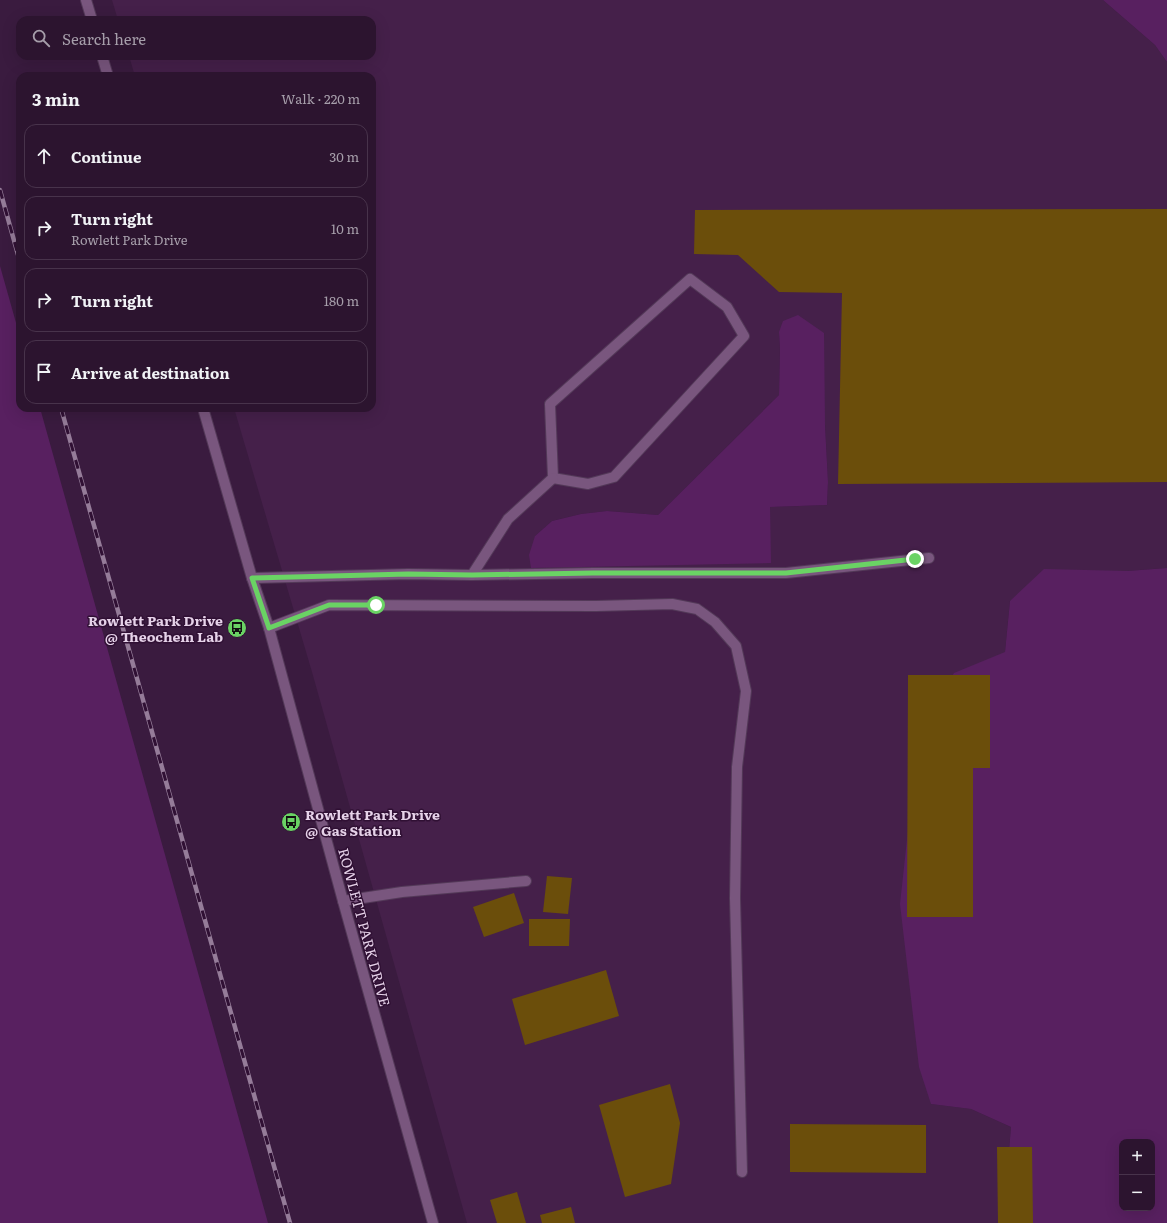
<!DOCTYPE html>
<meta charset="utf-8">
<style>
body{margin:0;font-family:Literata,serif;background:#38213b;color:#f1f3f6}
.controls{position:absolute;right:12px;bottom:12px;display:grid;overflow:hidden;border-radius:8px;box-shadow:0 4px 16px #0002}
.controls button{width:36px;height:36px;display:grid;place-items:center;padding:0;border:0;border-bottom:1px solid #48334b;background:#2c142f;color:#f1f3f6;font:20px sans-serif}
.stop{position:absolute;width:12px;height:12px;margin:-9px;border:3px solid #6ad364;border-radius:50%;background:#fff}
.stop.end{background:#6ad364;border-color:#fff;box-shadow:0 1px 4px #0008}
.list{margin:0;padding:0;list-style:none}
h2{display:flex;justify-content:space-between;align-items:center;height:52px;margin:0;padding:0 16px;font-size:17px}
h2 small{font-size:13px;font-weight:400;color:#a69eaa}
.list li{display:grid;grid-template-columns:26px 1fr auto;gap:12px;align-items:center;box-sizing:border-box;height:64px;margin:0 8px 8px;padding:0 8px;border:1px solid #48334b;border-radius:12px}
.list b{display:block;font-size:15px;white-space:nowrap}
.list p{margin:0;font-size:13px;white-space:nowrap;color:#a69eaa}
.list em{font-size:13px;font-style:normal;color:#a69eaa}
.icon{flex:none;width:22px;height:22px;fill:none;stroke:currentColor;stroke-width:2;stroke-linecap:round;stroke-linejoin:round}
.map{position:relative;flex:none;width:1167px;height:1223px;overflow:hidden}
.search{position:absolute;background:#2c142f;box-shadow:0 4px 16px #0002;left:16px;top:16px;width:360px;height:44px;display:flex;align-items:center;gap:10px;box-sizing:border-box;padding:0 14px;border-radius:12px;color:#a69eaa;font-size:15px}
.panel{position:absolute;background:#2c142f;box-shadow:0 4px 16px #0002;left:16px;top:72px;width:360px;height:340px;border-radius:12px}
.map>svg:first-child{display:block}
</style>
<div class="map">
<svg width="1167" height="1223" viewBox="0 0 1167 1223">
<rect width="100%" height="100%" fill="#3a1b3f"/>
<path fill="#45204a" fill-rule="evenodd" d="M112 0H1103L1155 45 1167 62V568L1127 571 1010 601 1005 652 931 1104 971 1109 1011 1127 1003 1223H467L312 672 234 408H372V76H135L129 56H372V20H118ZM779 332 825 425 828 482 827 505 770 507 535 536 552 521 581 514 607 511 658 515 779 395 780 349Z"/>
<g fill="#582060" fill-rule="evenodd">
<path d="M1103 0H1167V62L1155 45Z"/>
<path d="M0 266 20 337V408H40L268 1223H0Z"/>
<path d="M798 315 824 333 825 425 828 482 827 505 770 507 771 563 531 568 529 555 535 536 552 521 581 514 607 511 658 515 779 395 780 349 779 332 783 321Z"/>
<path d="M1167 568V1223H1003L1011 1127 971 1109 931 1104 919 1067 900 904 918 739 954 673 1005 652 1010 601 1044 569 1127 571ZM1122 1142H1152V1208H1122Z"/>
</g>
<g fill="#6b4e0b">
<path d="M1167 209V482L838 484 842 293 779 292 738 255 694 254 695 210Z"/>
<path d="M908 675H990V768H973V917H907Z"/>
<path d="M547 876 572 878 568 914 543 912Z"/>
<path d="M514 893 524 923 484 937 473 907Z"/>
<path d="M529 919H570L569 946H529Z"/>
<path d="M606 970 619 1016 525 1045 512 999Z"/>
<path d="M670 1084 680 1123 671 1184 625 1197 599 1105Z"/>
<path d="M790 1124 926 1125V1173L790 1172Z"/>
<path d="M997 1147H1032L1033 1223H998Z"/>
<path d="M517 1192 526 1223H497L490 1200Z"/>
<path d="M571 1207 575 1223H542L540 1215Z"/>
</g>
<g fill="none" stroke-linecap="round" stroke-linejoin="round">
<g stroke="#533958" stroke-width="12">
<g id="lane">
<path d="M690 279 727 307 744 336 614 477 588 484 553 478 550 404Z"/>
<path d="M472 575 593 573H786L929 558"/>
<path d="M252 578 408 574 472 575 508 519 553 478"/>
<path d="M269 628 329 605 596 606 672 604 697 609 715 622 736 646 746 691 737 767 735 898 742 1172"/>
<path d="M343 901 402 892 526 881"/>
</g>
</g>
<g stroke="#533958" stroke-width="12">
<g id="secondary">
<path d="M86 0 92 20"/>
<path d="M102 56 108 76"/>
<path d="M203 408 252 578 269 628 343 901 433 1223"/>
</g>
</g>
<use href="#lane" stroke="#79567e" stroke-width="10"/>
<use href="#secondary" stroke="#79567e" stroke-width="10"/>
<g stroke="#957c99" stroke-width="4.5">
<g id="rail">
<path d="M0 190 20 262"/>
<path d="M61 408 290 1223"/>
</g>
</g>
<use href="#rail" stroke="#301034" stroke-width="3" stroke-dasharray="9" stroke-linecap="butt"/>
</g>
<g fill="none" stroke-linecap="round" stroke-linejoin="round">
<path stroke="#6ad364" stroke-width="5" d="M376 605H329L269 628 252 578 408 574 472 575 593 573H786L915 559"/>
</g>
<defs>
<g id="bus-disc" transform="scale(1)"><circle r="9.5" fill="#6ad364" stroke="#301034"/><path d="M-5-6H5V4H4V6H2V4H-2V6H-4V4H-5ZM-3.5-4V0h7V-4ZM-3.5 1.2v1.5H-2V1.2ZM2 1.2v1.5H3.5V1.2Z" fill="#111"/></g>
</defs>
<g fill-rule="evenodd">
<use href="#bus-disc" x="237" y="628"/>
<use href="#bus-disc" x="291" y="822"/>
</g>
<g text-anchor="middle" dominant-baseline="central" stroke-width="3" stroke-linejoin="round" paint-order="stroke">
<g font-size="14" font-weight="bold" fill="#e6d2e9" stroke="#301034" text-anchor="end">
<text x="223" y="620">Rowlett Park Drive<tspan x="223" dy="16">@ Theochem Lab</tspan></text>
<text x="305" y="814" text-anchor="start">Rowlett Park Drive<tspan x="305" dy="16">@ Gas Station</tspan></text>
</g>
<g font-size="14" fill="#e6d2e9" stroke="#301034">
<text transform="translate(365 927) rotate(75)">ROWLETT PARK DRIVE</text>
</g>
</g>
</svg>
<div class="controls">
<button>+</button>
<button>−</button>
</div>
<div class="stop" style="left:376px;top:605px"></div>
<div class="stop end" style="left:915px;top:559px"></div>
<div class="search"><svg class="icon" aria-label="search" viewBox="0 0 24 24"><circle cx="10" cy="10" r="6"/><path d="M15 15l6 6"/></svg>Search here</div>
<section class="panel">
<h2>3 min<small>Walk · 220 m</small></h2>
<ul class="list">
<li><svg class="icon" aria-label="ahead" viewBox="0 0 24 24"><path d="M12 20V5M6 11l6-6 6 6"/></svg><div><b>Continue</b></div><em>30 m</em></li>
<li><svg class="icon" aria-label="right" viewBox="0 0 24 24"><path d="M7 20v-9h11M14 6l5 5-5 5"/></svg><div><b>Turn right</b><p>Rowlett Park Drive</p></div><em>10 m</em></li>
<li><svg class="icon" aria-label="right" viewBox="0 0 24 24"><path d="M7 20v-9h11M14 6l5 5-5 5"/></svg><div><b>Turn right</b></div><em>180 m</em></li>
<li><svg class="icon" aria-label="arrive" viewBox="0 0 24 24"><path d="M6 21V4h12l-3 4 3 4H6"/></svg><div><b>Arrive at destination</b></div></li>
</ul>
</section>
</div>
